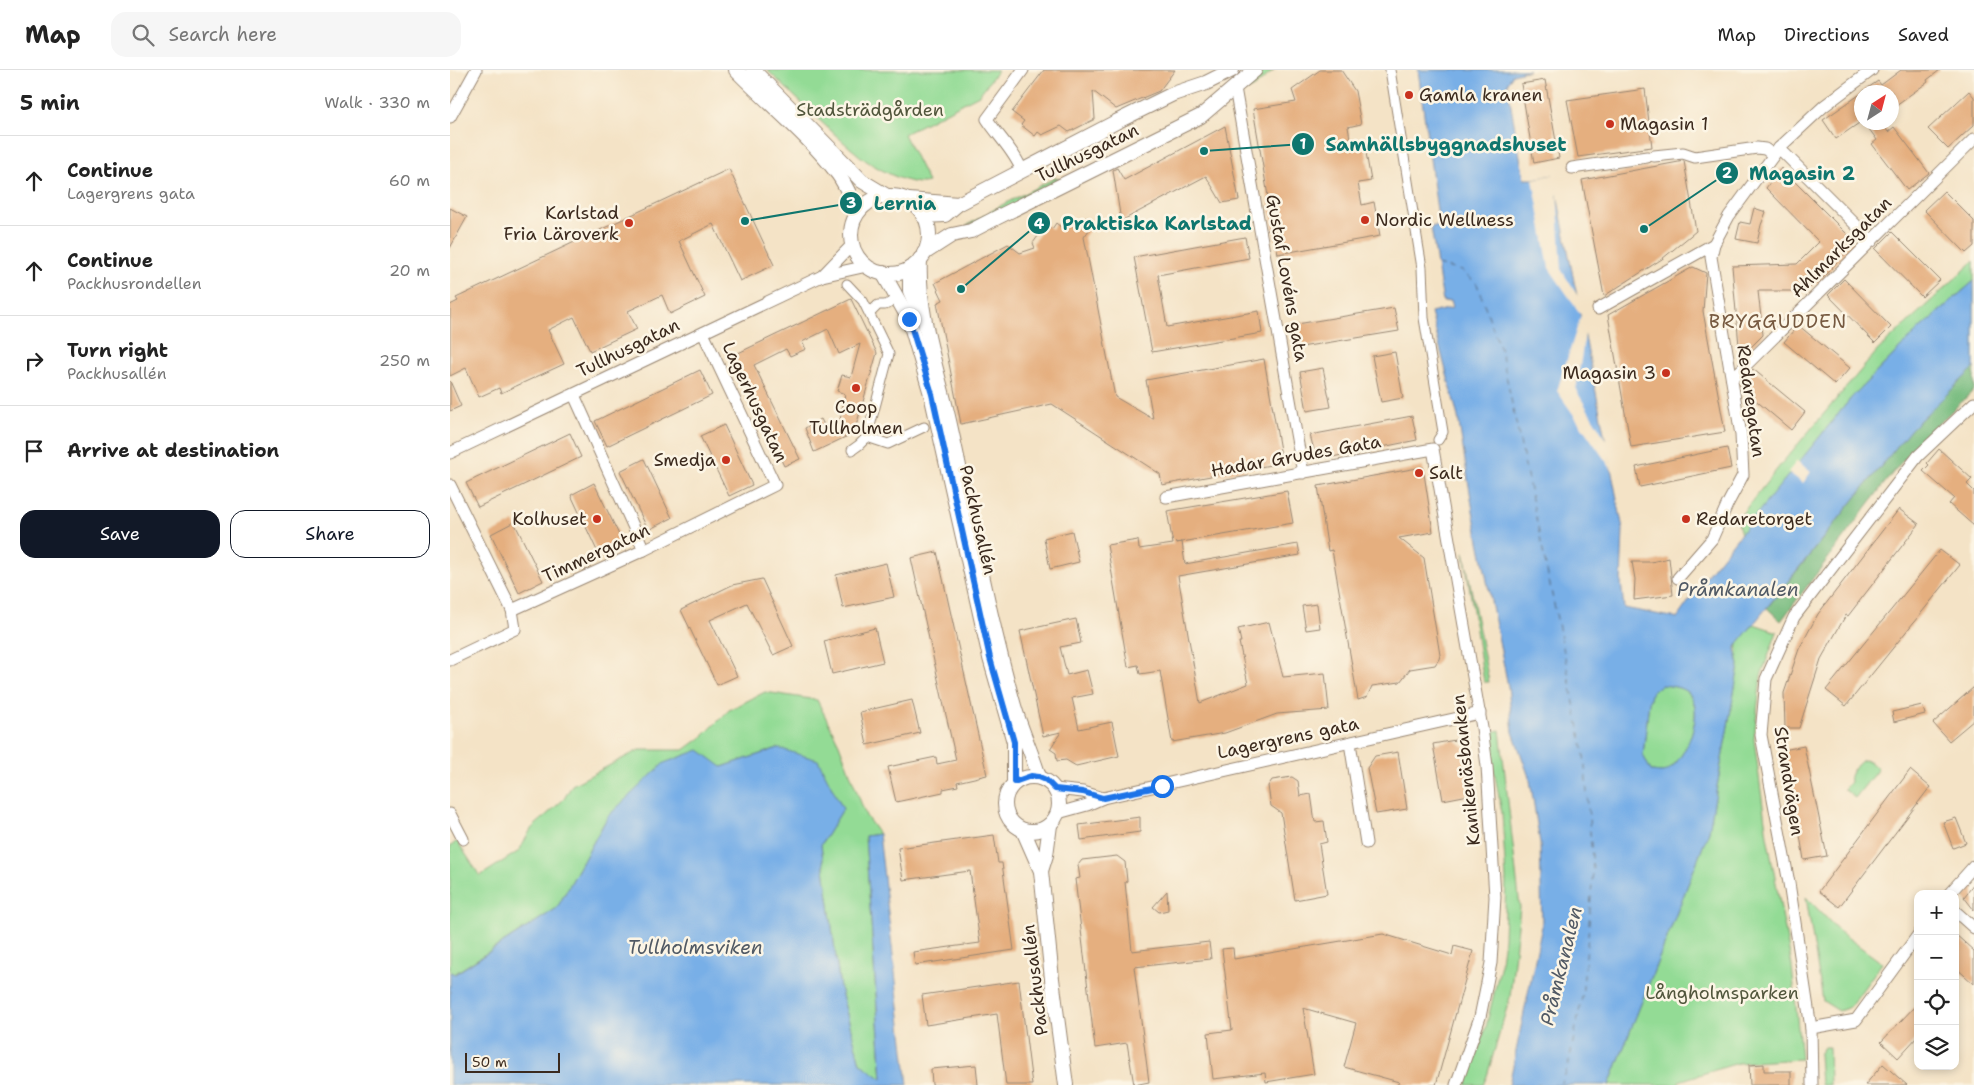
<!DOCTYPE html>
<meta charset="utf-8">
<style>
body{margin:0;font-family:"Shantell Sans",sans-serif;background:#f6f6f6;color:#222}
.controls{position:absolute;right:15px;bottom:15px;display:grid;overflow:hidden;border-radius:10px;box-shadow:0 2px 8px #0003}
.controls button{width:45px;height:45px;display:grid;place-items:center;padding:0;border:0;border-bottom:1px solid #e0e0e0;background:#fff;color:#222;font:25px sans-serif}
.compass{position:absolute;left:1404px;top:15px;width:45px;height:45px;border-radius:50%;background:#fff;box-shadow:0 2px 8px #0003;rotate:36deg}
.scale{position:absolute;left:15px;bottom:12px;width:95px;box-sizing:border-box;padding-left:5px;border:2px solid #3b2a1e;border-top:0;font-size:14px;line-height:18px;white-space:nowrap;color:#3b2a1e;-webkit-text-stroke:4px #fcf5e5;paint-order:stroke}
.stop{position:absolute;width:15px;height:15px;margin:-11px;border:4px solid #1a73e8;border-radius:50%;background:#fff}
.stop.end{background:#1a73e8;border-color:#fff;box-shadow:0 1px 5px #0008}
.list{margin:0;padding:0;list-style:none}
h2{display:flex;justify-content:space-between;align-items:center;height:65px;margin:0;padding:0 20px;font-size:21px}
h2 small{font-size:16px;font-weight:400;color:#767676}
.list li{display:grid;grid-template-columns:32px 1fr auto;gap:15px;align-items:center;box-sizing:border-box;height:90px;padding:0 20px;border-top:1px solid #e0e0e0}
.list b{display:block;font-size:19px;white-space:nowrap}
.list p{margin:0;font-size:16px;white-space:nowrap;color:#767676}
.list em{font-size:16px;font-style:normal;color:#767676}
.actions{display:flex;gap:10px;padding:15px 20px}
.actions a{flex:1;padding:11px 0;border:1px solid #111827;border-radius:15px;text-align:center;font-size:18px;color:#111827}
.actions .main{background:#111827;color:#fff}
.icon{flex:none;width:28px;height:28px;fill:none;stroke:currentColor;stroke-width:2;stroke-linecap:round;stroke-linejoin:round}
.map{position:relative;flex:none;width:1524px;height:1015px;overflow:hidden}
header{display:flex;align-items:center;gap:30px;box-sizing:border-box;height:70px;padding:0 25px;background:#fff;border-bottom:1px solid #e0e0e0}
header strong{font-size:24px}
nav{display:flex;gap:28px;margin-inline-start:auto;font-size:18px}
.search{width:350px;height:45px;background:#f6f6f6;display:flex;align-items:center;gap:12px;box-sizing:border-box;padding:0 18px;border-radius:15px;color:#767676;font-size:19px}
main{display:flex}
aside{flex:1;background:#fff}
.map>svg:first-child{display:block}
</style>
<header>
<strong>Map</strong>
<div class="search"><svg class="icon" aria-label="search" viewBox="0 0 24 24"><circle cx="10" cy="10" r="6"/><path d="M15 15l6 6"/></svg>Search here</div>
<nav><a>Map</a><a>Directions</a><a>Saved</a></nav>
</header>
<main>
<aside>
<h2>5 min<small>Walk · 330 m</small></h2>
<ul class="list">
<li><svg class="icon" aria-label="ahead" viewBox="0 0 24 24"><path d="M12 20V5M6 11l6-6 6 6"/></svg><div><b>Continue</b><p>Lagergrens gata</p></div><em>60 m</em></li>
<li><svg class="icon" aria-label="ahead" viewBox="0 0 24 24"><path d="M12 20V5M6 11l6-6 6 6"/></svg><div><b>Continue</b><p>Packhusrondellen</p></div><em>20 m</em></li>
<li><svg class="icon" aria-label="right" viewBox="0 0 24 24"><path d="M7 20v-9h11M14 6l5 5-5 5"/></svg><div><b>Turn right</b><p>Packhusallén</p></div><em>250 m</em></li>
<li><svg class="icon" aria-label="arrive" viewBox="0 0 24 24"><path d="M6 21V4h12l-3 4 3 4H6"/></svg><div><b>Arrive at destination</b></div></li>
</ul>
<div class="actions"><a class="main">Save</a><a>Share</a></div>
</aside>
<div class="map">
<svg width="1524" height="1015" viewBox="0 0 1524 1015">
<rect width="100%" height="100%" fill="#fcf5e5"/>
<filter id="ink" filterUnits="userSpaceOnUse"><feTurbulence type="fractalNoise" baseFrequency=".02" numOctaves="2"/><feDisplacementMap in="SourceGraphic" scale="10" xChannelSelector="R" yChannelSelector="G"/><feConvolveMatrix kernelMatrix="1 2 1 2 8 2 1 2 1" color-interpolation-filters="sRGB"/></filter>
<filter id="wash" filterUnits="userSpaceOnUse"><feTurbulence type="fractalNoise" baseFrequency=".0096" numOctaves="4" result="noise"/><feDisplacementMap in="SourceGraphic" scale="20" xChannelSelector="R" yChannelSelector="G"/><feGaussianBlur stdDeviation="1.12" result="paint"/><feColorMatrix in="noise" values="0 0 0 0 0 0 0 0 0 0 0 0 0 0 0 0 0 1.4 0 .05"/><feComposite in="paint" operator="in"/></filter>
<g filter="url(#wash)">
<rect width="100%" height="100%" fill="#f4e3c6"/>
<g fill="#93db95" stroke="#67825a">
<path d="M317 0H548L529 25 454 64 478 112C461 118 424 97 411 87 378 60 348 29 317 0Z"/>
<path d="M812 0H824L803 18 796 21 794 19 796 16Z"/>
<path d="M605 108 615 110 539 147 516 156 552 135Z"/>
<path d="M1524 191V211L1469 259 1402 327 1291 464 1287 450 1332 393 1428 280Z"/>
<path d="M1014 482 1039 612H1034Z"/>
<path d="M1304 554 1327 562 1311 606 1304 669 1317 766 1342 896 1351 989 1288 993 1229 1011V1015H1159L1259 761 1289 595C1284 571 1289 571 1304 554Z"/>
<path d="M1212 615C1221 616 1232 617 1238 623 1257 639 1235 692 1216 701 1212 703 1205 701 1200 701L1193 685 1199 632 1202 621Z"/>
<path d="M315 622 367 630 389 674 416 746 429 764 415 766 432 1010 410 993 390 918 371 775 393 739 328 678 272 697 158 746 107 838 4 904 0 902V777L7 771 30 806 69 781 81 759 114 729 122 715 189 680H234L252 667 279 640Z"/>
<path d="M1050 660 1070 838 1060 927 1037 1006 1033 1015H1016L1036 957 1050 898 1054 869 1056 810 1052 743 1037 663Z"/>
<path d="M1413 690 1419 691 1428 699 1405 728 1394 719 1400 712C1398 703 1406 696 1413 690Z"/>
<path d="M1356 827 1390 862 1432 893 1400 937 1389 941 1373 931Z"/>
<path d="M1374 977H1379L1380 1015H1371L1369 984Z"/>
</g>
<path fill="#76bb7e" stroke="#58724e" d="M1524 298V320L1463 378 1437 410 1331 551 1317 538 1461 359Z"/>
<g fill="#78afe7" stroke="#5a6c82" fill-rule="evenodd">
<path d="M968 0H1079L1063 4 1057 14 1074 109H1083L1103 105 1173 459 1171 512 1174 538 1227 548 1257 505 1402 327 1469 259 1524 211V298L1461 359 1289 572 1285 579 1289 595 1259 761 1159 1015H1059L1092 856 1090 773 1080 710 1063 662 1058 616 1023 441 1008 347 981 243 1002 238 1000 231 993 232 981 157 989 155ZM1212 615C1221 616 1232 617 1238 623 1257 639 1235 692 1216 701 1212 703 1205 701 1201 701L1193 685 1199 632 1202 621Z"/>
<path d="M328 678 368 690 393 739 371 775 390 918 410 993 432 1009 415 766 429 764 458 1015H0V902L5 904 107 838 158 746 214 693 249 680 272 697Z"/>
</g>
<g fill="#f4e3c6">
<path d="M1106 104 1112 201 1131 231 1136 258 1126 320 1159 375 1161 382 1159 384 1162 400 1107 321 1131 245 1099 198 1083 109Z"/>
<path d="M1347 391 1361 402 1353 413 1338 402Z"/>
</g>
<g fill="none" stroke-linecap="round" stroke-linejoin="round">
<path stroke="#505964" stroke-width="1" stroke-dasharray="6 5" stroke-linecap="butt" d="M987 195 1012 201 1027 214 1051 281 1114 582 1134 684 1143 800 1138 866 1132 927 1118 997 1111 1015"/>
</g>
<g id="blocks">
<g fill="#e5af7f">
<path d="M594 0H725L709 21 666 39 643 21 645 49 619 62 611 56 592 65 588 62 585 66 571 55 574 51 562 42Z"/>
<path d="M870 0H891L905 21 911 54 898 57 902 79 915 77 921 111 908 113 912 135 924 132 930 166 828 184 803 39 846 32 842 20Z"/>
<path d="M1451 0H1490L1477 10 1478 12 1446 35 1442 30V22H1412L1428 11 1431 15Z"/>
<path d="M1095 10 1109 88 1084 93 1071 14Z"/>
<path d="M1195 19 1202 77 1128 87 1117 30Z"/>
<path d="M1519 21 1524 27V55L1498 79 1478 59Z"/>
<path d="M1412 23V51L1386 69 1373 50Z"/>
<path d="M1414 52H1431L1438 62 1444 57 1479 103 1457 120 1422 74 1427 70Z"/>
<path d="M775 56 789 130 772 133 756 106 671 151 663 100 667 98 674 110Z"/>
<path d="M1234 91 1246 161 1212 189 1154 226 1132 110Z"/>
<path d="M1331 98 1406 173 1382 197 1383 198 1367 214 1365 212 1357 221H1308L1313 265 1298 280 1295 277 1289 276 1282 196 1347 194 1369 172 1316 118Z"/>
<path d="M279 99 324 195 290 211 263 154 229 171 255 227 220 244 212 225 178 241 187 259 140 281 124 247 98 260 114 294 51 323 49 318 29 327 16 298 0 306V235L8 231 6 228Z"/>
<path d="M1494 121 1524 151V176L1516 183 1474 140Z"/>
<path d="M0 138 17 147 0 178Z"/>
<path d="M1304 138 1316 142 1311 155 1307 173 1286 169 1290 152 1300 154Z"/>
<path d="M636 147 644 153 634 167 665 327 703 349 696 310 814 289 831 386 826 394 712 415 710 404 602 334 511 354 487 233 493 230 485 213 558 174 570 183 585 178 583 173 596 155 602 159 606 153 612 158 616 152 622 156 626 150 632 154Z"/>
<path d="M1442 162 1490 210 1472 227 1425 179Z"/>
<path d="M795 167 799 188 708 205 717 257 809 241 812 263 702 282 684 187Z"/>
<path d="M1243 197 1256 203 1253 241 1275 362 1181 377 1158 245Z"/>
<path d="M1394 209 1441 257 1425 273 1378 225Z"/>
<path d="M401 229 427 283 404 363 364 382 355 358 371 349 375 357 390 350 395 324 387 321 392 305 401 307 410 274 389 284 378 259 352 272 356 279 340 286 336 279 304 295 350 389 334 396 282 286Z"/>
<path d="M944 238 949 261 845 278 841 255Z"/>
<path d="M1348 255 1400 298 1385 315 1334 272Z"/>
<path d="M945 282 953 328 931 332 922 286Z"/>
<path d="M873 298 881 337 857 341 850 302Z"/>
<path d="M1303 299 1355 342 1341 360 1291 318 1290 313Z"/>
<path d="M250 300 262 325 157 376 145 351Z"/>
<path d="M0 311 11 336 0 341Z"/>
<path d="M962 346 967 370 877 388 865 384 860 365Z"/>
<path d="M274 355 302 415 279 426 250 366Z"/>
<path d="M120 363 131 387 28 437 16 413Z"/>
<path d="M1277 378 1281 398 1190 417 1186 397Z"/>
<path d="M1489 379 1522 409 1517 414 1524 421V456L1499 434 1504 428 1473 401 1479 395 1477 393Z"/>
<path d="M194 389 222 448 198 460 170 401Z"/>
<path d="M973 397 983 462 949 468 974 488 990 585 989 589 985 595 960 599 950 612 922 616 917 627 908 630 882 480 878 481 868 416Z"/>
<path d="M144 413 173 473 149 485 121 425Z"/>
<path d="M837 421 843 453 726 473 732 472 735 494 848 474 850 485 728 506 750 633 798 614 789 572H791L788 559 819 552 833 607 875 603 879 640 827 644 775 663 722 672 710 601 690 604 688 595 678 597 657 475 688 470 689 479 723 474 717 441Z"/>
<path d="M1449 439 1469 454 1398 546 1396 545 1371 589 1349 658H1335L1334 623 1349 579 1368 544Z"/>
<path d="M64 452 93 511 69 523 41 464Z"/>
<path d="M622 461 629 492 600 499 594 468Z"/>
<path d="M1490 480 1510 495 1396 636 1376 620Z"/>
<path d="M487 482 537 705 507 712 508 716 493 719V722L446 732 438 697 486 687 487 694 506 690 461 488Z"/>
<path d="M1219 488 1223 525 1184 530 1185 509 1182 492H1201Z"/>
<path d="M436 493 444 527 393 538 386 505Z"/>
<path d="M312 509 343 576 323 585 297 533 260 550 287 606 267 615 231 540 282 515Z"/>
<path d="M867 534 870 558 856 560 852 536Z"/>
<path d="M626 549 631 573 610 577 617 605 637 600 643 624 622 628 629 659 662 652 669 686 626 696 616 690 607 691 606 683 600 679 611 662 593 666 570 561Z"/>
<path d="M425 558 433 592 382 604 374 571Z"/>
<path d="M1524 617V650L1499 671 1483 653Z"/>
<path d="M462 630 470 663 417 675 410 642Z"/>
<path d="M1472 635 1475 644 1444 652 1442 642Z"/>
<path d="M1005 670 1016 678 1024 724 993 730 983 674Z"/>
<path d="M1354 676 1377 786 1354 790 1347 747 1344 748 1333 680Z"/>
<path d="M948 682 957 739 926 744 917 698 925 686Z"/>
<path d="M1460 700 1480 717 1389 837 1369 821Z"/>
<path d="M842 707 848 711 850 726 861 724 865 752 874 751 877 772 869 774 877 824 845 830 831 743 821 736 818 716 822 710Z"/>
<path d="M690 747V762L631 770 629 755Z"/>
<path d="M1506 748 1516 773 1503 778 1493 752Z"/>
<path d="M544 765 548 793H552L564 880 465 895 463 882 530 873 520 801 453 810 448 778Z"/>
<path d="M667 786 675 792 677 811 675 812 682 881 759 872 761 889 684 897 699 1012 684 1015 677 973 645 978 625 809 630 808 628 795 632 790Z"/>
<path d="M1524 814V840L1514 827Z"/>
<path d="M717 821 718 840 709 842 703 837Z"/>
<path d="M933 864 1002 885 1004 876 1023 881 986 1015H947L949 1012 894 997 906 953 853 938 864 1004 816 1012 815 1003 763 1009 758 963 782 960 772 879 783 878 784 889Z"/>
<path d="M1505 864 1524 881V914L1505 897Z"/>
<path d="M569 911 582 1015H556L547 944 476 955 472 925Z"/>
<path d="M1468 933V966L1448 988 1431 972Z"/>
<path d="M1314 994V1001H1341V1015H1300L1299 995Z"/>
<path d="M1433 994 1457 1015H1415Z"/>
<path d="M526 995 528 1015H482L481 999Z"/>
</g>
</g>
</g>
<g filter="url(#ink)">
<use href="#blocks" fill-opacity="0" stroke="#988672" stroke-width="1"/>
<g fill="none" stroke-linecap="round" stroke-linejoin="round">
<g stroke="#988672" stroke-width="11">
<g id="pedestrian">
<path d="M940 0 972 198 974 248 993 362 988 370"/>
<path d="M397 214 413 231 439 284 417 367 409 375 402 380"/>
<path d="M420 243 428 235H435L440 233"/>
<path d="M417 367 438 374 474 357"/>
</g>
</g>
<g stroke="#988672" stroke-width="13">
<g id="minor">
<path d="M785 18 853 403"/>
<path d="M0 47 26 0"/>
<path d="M1329 78 1422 171"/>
<path d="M1204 86 1233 83 1245 87 1307 78 1315 79 1322 84"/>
<path d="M1122 98 1197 87"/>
<path d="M572 101C565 82 548 66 537 49L573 0"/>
<path d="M372 206 402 175"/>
<path d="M1148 239 1264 174 1279 146 1329 78 1374 36 1422 0"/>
<path d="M1282 309 1524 69"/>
<path d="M124 325 194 480"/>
<path d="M0 383 372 206 417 196"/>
<path d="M0 415 62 540 65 559 0 590"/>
<path d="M716 427 983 379 1032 658 1037 696 1045 827 1041 893 1030 947 1006 1015"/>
<path d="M1228 508 1262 469 1277 435 1293 405 1291 365 1261 187 1264 174"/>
<path d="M62 540 194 480 325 415 253 263"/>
<path d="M900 673 916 773"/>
<path d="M605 719 633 722 653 728"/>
<path d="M608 743 637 735 653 728 1030 643"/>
<path d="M0 744 13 769"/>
<path d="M1499 824 1524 796"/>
<path d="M1505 841 1524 858"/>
<path d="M1361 958 1406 950 1468 865"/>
<path d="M1362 1015 1361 958 1339 813 1311 665 1316 609 1344 547 1468 386 1524 333"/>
</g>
</g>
<g stroke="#988672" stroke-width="16">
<g id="tertiary">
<path d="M286 0C320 35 358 65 388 104 396 115 402 130 408 142"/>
<path d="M303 0 412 111 437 126"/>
<circle cx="440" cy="165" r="39"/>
<path d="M459 130 508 134"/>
<path d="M473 146 495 145 508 134 666 52 723 24 756 13 782 0"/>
<path d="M474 183 502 165 521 161 548 147 751 46 805 0"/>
<path d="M470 189C467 246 488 300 500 355 521 449 538 544 564 636 571 660 582 683 589 707"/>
<path d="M460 198V221L469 242"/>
<path d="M433 203 459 249 481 324 540 588 564 672V712"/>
<circle cx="582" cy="734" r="27"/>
<path d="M573 760 591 801 602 909 616 1015"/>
<path d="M591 801 596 785 600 755"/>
</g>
</g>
<use href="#pedestrian" stroke="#fff" stroke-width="9"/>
<use href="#minor" stroke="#fff" stroke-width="11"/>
<use href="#tertiary" stroke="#fff" stroke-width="14"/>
</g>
</g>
<g fill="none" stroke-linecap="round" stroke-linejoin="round" filter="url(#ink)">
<path stroke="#1a73e8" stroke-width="6" d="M459 249 482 324 540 588 564 672V712L581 706 589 707 596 710 605 719 633 722 653 728 712 716"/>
</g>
<g fill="#c8321e" stroke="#fcf5e5" stroke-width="2">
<circle cx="959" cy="25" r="5"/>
<circle cx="1160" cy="54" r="5"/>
<circle cx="915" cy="150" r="5"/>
<circle cx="179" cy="153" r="5"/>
<circle cx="1216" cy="303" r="5"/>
<circle cx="406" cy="318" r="5"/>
<circle cx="276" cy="390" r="5"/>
<circle cx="969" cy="403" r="5"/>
<circle cx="147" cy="449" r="5"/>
<circle cx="1236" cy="449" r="5"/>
</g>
<g text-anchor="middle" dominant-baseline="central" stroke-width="5" stroke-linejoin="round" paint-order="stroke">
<g font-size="18" fill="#3b2a1e" stroke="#fcf5e5" text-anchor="start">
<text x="969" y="25">Gamla kranen</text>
<text x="1170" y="54">Magasin 1</text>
<text x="169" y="143" text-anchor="end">Karlstad<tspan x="169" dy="21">Fria Läroverk</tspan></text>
<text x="925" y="150">Nordic Wellness</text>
<text x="1206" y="303" text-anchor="end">Magasin 3</text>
<text x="406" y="337" text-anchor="middle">Coop<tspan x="406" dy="21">Tullholmen</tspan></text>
<text x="266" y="390" text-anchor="end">Smedja</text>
<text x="979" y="403">Salt</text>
<text x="137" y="449" text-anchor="end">Kolhuset</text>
<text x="1246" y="449">Redaretorget</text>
</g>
<g font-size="18" fill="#51563c" stroke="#fcf5e5">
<text x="420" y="40">Stadsträdgården</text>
<text x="1272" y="923">Långholmsparken</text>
</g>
<g font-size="18" fill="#3b2a1e" stroke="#fcf5e5">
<text transform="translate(637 83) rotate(-26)">Tullhusgatan</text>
<text transform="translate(1391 177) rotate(-45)">Ahlmarksgatan</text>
<text transform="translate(837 208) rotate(80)">Gustaf Lovéns gata</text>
<text transform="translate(178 278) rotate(-26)">Tullhusgatan</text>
<text transform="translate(1301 331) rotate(82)">Redaregatan</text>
<text transform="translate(305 332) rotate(65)">Lagerhusgatan</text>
<text transform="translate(846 386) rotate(-10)">Hadar Grudes Gata</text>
<text transform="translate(528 450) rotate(77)">Packhusallén</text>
<text transform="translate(146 483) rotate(-25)">Timmergatan</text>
<text transform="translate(838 668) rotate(-12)">Lagergrens gata</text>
<text transform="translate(1016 700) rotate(-96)">Kanikenäsbanken</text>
<text transform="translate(1339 711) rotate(81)">Strandvägen</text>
<text transform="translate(585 910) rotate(-97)">Packhusallén</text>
</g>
<g font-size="19" letter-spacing="1" fill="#765940" stroke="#fcf5e5">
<text x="1328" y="251">BRYGGUDDEN</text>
</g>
<g font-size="19" font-style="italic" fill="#505964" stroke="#fcf5e5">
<text x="1288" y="519">Pråmkanalen</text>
<text x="245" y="877">Tullholmsviken</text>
<text transform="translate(1111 896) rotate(-76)">Pråmkanalen</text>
</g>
</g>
<path fill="none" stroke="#0f766e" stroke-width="2" d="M754 81L853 74M1194 159L1277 103M295 151L401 133M511 219L589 153"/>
<g fill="#0f766e" stroke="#fcf5e5" stroke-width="2">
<circle cx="754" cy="81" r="5"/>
<circle cx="1194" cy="159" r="5"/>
<circle cx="295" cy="151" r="5"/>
<circle cx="511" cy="219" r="5"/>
<circle cx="853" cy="74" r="12"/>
<circle cx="1277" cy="103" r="12"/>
<circle cx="401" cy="133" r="12"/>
<circle cx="589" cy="153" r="12"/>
</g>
<g font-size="15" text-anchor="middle" font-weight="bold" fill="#fff">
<text x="853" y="79">1</text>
<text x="1277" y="108">2</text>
<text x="401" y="138">3</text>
<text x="589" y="159">4</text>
</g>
<g font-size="19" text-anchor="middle" font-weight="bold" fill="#0f766e" stroke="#fcf5e5" stroke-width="5" stroke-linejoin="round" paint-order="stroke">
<text x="996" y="81">Samhällsbyggnadshuset</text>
<text x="1352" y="110">Magasin 2</text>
<text x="455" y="140">Lernia</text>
<text x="707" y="160">Praktiska Karlstad</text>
</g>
</svg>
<div class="controls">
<button>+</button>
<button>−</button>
<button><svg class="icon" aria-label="locate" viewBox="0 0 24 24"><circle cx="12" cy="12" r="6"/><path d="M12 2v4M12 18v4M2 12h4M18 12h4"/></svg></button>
<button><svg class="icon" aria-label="layers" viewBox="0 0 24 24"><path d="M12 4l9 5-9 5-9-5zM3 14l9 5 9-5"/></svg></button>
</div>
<svg class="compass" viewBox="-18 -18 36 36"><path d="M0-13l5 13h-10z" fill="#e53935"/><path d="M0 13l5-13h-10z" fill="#767676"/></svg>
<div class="scale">50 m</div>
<div class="stop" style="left:712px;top:716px"></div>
<div class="stop end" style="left:459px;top:249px"></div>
</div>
</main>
